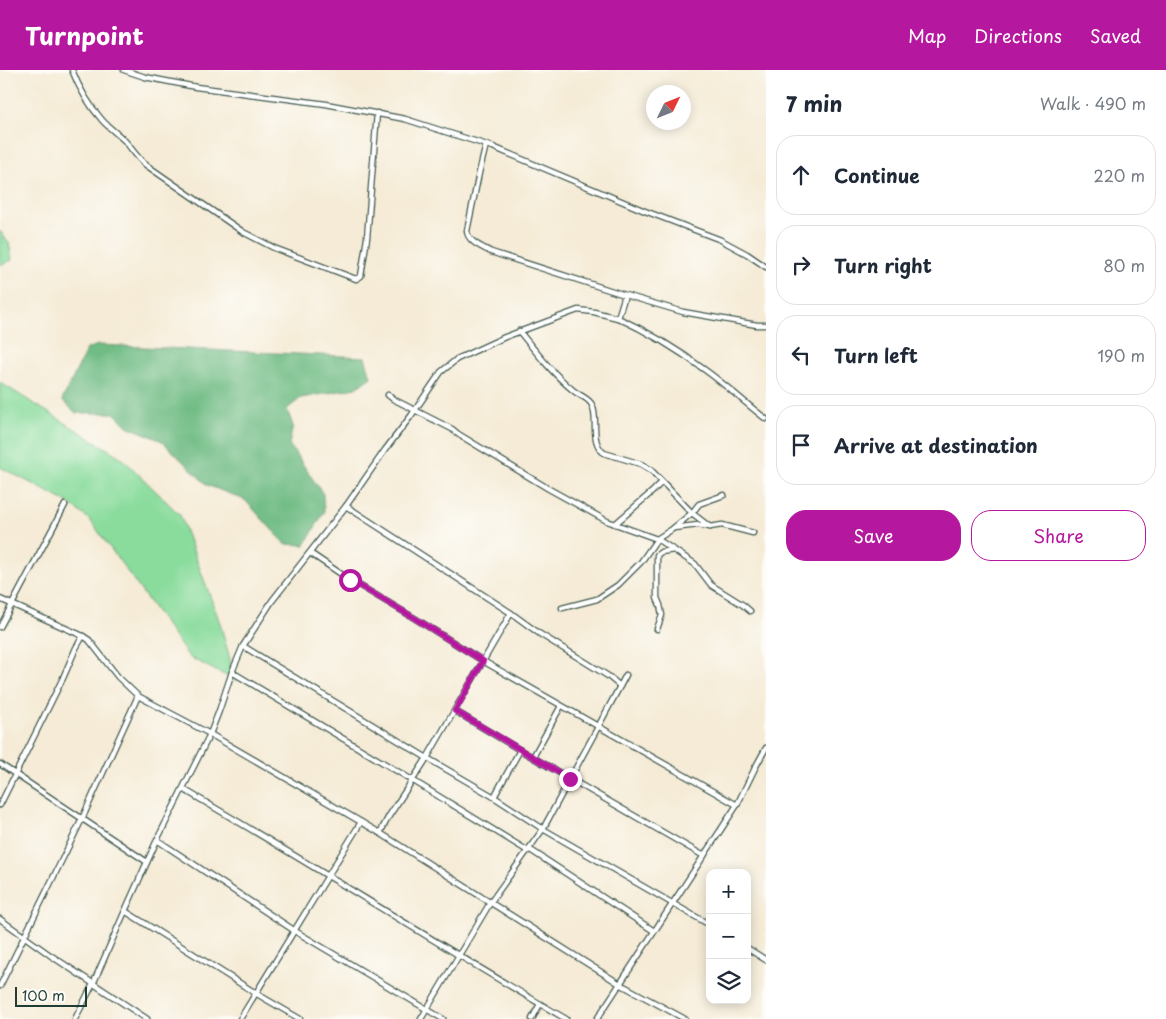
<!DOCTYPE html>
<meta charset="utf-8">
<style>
body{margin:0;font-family:"Playpen Sans",sans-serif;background:#f2f2f3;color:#1f2937}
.controls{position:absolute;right:15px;bottom:15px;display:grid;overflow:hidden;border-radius:10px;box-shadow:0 2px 12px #0003}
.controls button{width:45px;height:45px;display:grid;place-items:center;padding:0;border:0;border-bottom:1px solid #e0e1e3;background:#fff;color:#1f2937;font:25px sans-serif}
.compass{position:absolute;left:646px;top:15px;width:45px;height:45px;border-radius:50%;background:#fff;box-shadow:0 2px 12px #0003;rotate:47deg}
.scale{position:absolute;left:15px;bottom:12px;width:72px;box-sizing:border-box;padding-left:5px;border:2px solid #1f3d34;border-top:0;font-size:14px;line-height:18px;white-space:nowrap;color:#1f3d34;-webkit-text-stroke:4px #fdfcf7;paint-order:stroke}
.stop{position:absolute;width:15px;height:15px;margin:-11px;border:4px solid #b5179e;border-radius:50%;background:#fff}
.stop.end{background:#b5179e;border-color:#fff;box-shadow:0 1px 5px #0008}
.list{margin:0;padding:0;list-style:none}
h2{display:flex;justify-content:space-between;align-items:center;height:65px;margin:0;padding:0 20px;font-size:21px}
h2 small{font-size:16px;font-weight:400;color:#747a83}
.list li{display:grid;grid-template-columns:32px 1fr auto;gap:15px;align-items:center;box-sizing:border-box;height:80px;margin:0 10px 10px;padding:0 10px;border:1px solid #e0e1e3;border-radius:20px}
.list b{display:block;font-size:19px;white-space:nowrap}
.list em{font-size:16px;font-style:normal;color:#747a83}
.actions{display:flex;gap:10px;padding:15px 20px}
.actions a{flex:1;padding:11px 0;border:1px solid #b5179e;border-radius:20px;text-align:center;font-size:18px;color:#b5179e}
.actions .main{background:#b5179e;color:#fff}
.icon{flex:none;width:28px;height:28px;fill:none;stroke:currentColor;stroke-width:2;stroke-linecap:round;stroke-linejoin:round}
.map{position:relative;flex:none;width:766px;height:949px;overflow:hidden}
header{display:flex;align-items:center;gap:30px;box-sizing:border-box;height:70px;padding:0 25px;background:#b5179e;color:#fff}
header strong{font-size:24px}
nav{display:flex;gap:28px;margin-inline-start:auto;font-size:18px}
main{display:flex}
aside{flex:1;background:#fff}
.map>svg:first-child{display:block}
</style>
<header>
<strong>Turnpoint</strong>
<nav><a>Map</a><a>Directions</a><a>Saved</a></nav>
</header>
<main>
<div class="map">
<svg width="766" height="949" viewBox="0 0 766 949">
<rect width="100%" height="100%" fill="#fdfcf7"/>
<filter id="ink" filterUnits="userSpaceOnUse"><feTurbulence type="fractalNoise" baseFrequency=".02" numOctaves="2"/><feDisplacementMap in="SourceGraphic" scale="10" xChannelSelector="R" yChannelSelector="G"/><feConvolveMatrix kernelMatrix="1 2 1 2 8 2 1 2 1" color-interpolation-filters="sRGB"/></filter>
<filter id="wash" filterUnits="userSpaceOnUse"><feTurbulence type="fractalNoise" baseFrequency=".0096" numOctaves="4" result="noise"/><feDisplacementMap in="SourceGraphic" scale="20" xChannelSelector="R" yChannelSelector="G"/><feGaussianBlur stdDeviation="1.12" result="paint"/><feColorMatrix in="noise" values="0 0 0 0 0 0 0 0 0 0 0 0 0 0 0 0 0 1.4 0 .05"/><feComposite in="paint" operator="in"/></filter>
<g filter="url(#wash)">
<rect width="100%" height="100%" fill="#f5ebd6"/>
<g fill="#8adc9d" stroke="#548c68">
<path d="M0 161 9 173 12 190 3 194H0Z"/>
<path d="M0 312 4 315 122 388 180 445 220 553 236 611 189 587 90 450 67 432 0 397Z"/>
</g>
<path fill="#6fbc84" stroke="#477c5c" d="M98 275 365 287 371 307 356 318 301 328 287 339 293 356 289 374 323 424 324 442 305 475 285 474 245 430 207 415 162 371 127 356 114 343H76L62 330 87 279Z"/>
</g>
<g filter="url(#ink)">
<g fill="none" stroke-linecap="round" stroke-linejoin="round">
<g stroke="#3f574c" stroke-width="7">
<g id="minor">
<path d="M72 0C79 18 89 35 102 50 109 58 118 64 125 71 132 79 137 88 146 95L243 162 274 178 356 209 361 206 367 168 377 43"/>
<path d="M124 0 145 7 196 17 326 34 405 49 493 77 645 141 721 170 747 184 766 197"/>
<path d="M486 75 479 103 467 161C468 172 482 177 491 182L625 225 683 242 757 255H766"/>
<path d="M625 225 618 248C649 262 678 280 705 300 726 315 745 333 766 349"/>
<path d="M519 261C536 282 553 304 574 321 580 326 589 328 592 335 599 348 589 371 604 383L641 394 651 400 692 443 710 457"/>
<path d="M388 325 393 329 452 359 458 364 549 419 607 451 657 469 695 494 711 515 743 535 750 541"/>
<path d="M346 436 511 543 540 564 608 606 620 616"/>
<path d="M615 454 652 422 662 412"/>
<path d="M674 458 698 455 710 457 722 455 753 463"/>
<path d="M310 483 350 510 416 549 483 591 737 735"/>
<path d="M0 529 83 566 89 570 118 607 138 626 210 664 380 763 620 914 685 949"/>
<path d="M562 538 597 529 618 515 641 492 657 469 671 460 692 443 699 434 724 425"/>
<path d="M0 557 65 435"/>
<path d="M657 559 662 545 660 535 657 528V485L661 482 674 480"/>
<path d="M243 576 427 688 494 727 543 759 710 855"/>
<path d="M232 602 412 710 528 781"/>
<path d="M455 641 520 680 704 786"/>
<path d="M533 687 561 636"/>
<path d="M0 694 147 792"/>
<path d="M183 719C311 794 437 874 566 949"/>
<path d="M494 727 520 680"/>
<path d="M0 735 63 608 76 578 83 566"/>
<path d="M380 763 389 746 427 688 511 543"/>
<path d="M157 770 295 861 443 949"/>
<path d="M529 779 654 861"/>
<path d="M125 841 257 924 300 949"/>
<path d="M0 849 50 885 147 949"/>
<path d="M747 878 766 890"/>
<path d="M0 916 82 749 138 626"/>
<path d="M75 949 93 914 125 841 157 770 210 664 219 641 232 602 243 576 272 531 346 436 385 380 411 346 441 302 457 289 505 267 578 240 594 242 618 248"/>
<path d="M240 949 361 752"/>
<path d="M421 949 490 833 543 759 626 605"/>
<path d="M532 949 540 934"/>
<path d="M597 949 737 735 755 698 766 678"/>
</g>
</g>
<use href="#minor" stroke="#fff" stroke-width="4.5"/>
</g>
</g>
<g fill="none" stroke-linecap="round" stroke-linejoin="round" filter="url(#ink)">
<path stroke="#b5179e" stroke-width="6" d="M350 510 416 549 483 591 455 641 570 709"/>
</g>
</svg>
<div class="controls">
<button>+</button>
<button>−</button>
<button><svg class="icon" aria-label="layers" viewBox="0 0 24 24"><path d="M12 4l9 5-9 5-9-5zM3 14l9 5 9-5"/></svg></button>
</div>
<svg class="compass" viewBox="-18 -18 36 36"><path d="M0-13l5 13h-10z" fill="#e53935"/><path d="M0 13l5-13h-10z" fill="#747a83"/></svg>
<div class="scale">100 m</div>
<div class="stop" style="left:350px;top:510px"></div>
<div class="stop end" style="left:570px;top:709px"></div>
</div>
<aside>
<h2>7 min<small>Walk · 490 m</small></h2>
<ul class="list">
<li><svg class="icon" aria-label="ahead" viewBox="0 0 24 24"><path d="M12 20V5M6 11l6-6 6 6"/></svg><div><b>Continue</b></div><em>220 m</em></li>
<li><svg class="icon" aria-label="right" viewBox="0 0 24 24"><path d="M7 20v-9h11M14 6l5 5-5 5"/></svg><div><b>Turn right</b></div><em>80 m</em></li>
<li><svg class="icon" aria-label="left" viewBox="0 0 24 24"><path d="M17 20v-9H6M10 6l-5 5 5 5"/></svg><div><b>Turn left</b></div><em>190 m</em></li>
<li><svg class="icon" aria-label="arrive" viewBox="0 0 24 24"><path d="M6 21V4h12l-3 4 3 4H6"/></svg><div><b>Arrive at destination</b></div></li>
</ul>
<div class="actions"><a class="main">Save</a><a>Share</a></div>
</aside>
</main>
